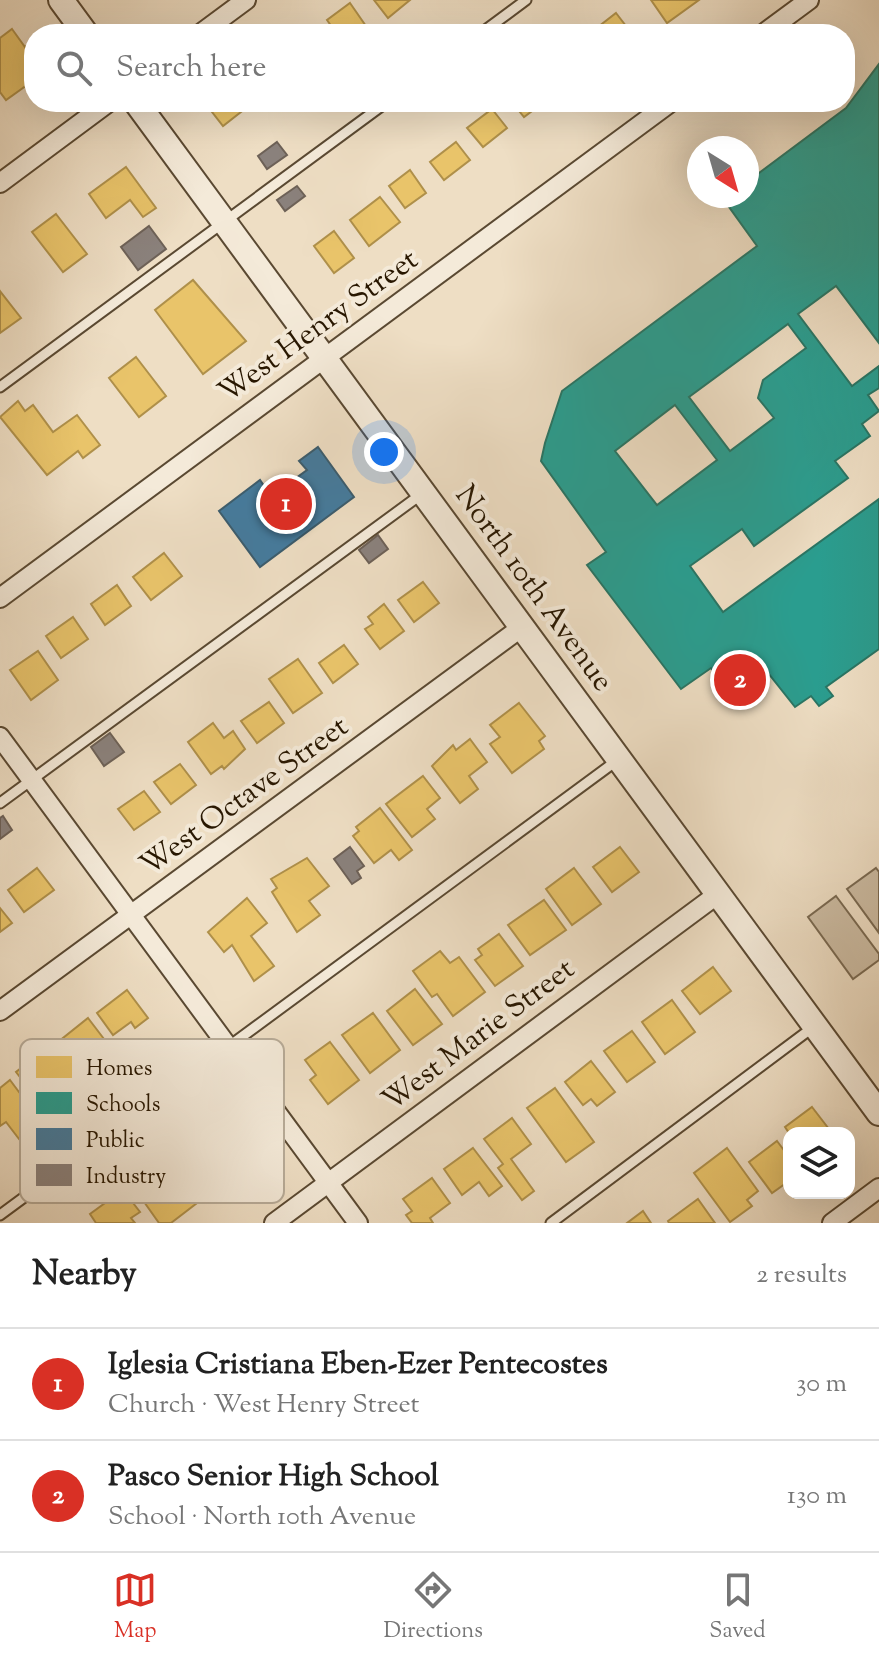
<!DOCTYPE html>
<meta charset="utf-8">
<style>
body{margin:0;font-family:"Sorts Mill Goudy",serif;background:#f6f6f6;color:#222}
.controls{position:absolute;right:24px;bottom:24px;display:grid;overflow:hidden;border-radius:16px;box-shadow:0 8px 32px #0002}
.controls button{width:72px;height:72px;display:grid;place-items:center;padding:0;border:0;border-bottom:2px solid #e0e0e0;background:#fff;color:#222;font:40px sans-serif}
.compass{position:absolute;left:687px;top:136px;width:72px;height:72px;border-radius:50%;background:#fff;box-shadow:0 8px 32px #0002;rotate:143deg}
.you{position:absolute;left:384px;top:452px;width:28px;height:28px;margin:-20px;border:6px solid #fff;border-radius:50%;background:#1a73e8;box-shadow:0 0 0 12px #1a73e833}
.badge{display:grid;place-items:center;width:52px;height:52px;border-radius:50%;background:#d93025;color:#fff;font-size:26px;font-weight:700}
.pin{position:absolute;translate:-50% -50%;border:4px solid #fff;box-shadow:0 2px 8px #0006}
.list{margin:0;padding:0;list-style:none}
h2{display:flex;justify-content:space-between;align-items:center;height:104px;margin:0;padding:0 32px;font-size:34px}
h2 small{font-size:26px;font-weight:400;color:#767676}
.list li{display:grid;grid-template-columns:52px 1fr auto;gap:24px;align-items:center;box-sizing:border-box;height:112px;padding:0 32px;border-top:2px solid #e0e0e0}
.list b{display:block;font-size:30px;white-space:nowrap}
.list p{margin:0;font-size:26px;white-space:nowrap;color:#767676}
.list em{font-size:26px;font-style:normal;color:#767676}
.icon{flex:none;width:44px;height:44px;fill:none;stroke:currentColor;stroke-width:2;stroke-linecap:round;stroke-linejoin:round}
.map{position:relative;flex:none;width:879px;height:1223px;overflow:hidden}
.search{position:absolute;background:#fff;box-shadow:0 8px 32px #0002;left:24px;right:24px;top:24px;height:88px;display:flex;align-items:center;gap:20px;box-sizing:border-box;padding:0 28px;border-radius:32px;color:#767676;font-size:30px}
.sheet{height:328px;background:#fff}
nav{display:flex;justify-content:space-around;align-items:center;box-sizing:border-box;height:112px;border-top:2px solid #e0e0e0;background:#fff;font-size:22px;color:#767676}
nav a{display:grid;justify-items:center;gap:4px}
nav .on{color:#d93025}
.map>svg:first-child{display:block}
</style>
<div class="map">
<svg width="879" height="1223" viewBox="0 0 879 1223">
<rect width="100%" height="100%" fill="#eedec4"/>
<filter id="stains"><feTurbulence type="fractalNoise" baseFrequency=".0025" numOctaves="4"/><feColorMatrix values="0 0 0 0 .2 0 0 0 0 .09 0 0 0 0 .02 0 0 0 .5 -.17"/></filter>
<radialGradient id="worn" r=".72"><stop offset=".6" stop-color="#630" stop-opacity="0"/><stop offset="1" stop-color="#630" stop-opacity=".3"/></radialGradient>
<g fill="#ccbca3" stroke="#7a6a52" stroke-width="2">
<path d="M876 868 879 872V933L847 889Z"/>
<path d="M836 896 879 954V960L853 979 808 917Z"/>
</g>
<g fill="#e9c46a" stroke="#af904a" stroke-width="2">
<path d="M374 0H410L388 18Z"/>
<path d="M651 0H699L667 23Z"/>
<path d="M350 3 368 29 361 34H337L327 20Z"/>
<path d="M616 13 626 26 620 30 623 34H589Z"/>
<path d="M12 29 25 47 30 43 34 48V80L6 100 0 92V38Z"/>
<path d="M242 102 246 108 223 126 205 103Z"/>
<path d="M512 102H544L524 117Z"/>
<path d="M492 109 507 128 483 147 467 128Z"/>
<path d="M456 142 470 160 444 180 430 162Z"/>
<path d="M126 167 156 208 143 217 130 200 106 218 89 194Z"/>
<path d="M410 170 426 193 405 208 389 186Z"/>
<path d="M380 197 400 222 369 246 350 220Z"/>
<path d="M56 214 87 254 63 272 32 232Z"/>
<path d="M334 231 354 258 334 273 314 246Z"/>
<path d="M193 280 246 341 203 374 155 310Z"/>
<path d="M0 291 21 318 0 333Z"/>
<path d="M136 357 166 396 139 417 109 378Z"/>
<path d="M18 401 25 411 33 405 53 432 77 415 100 445 83 458 78 451 47 475 0 417Z"/>
<path d="M164 553 182 576 151 600 133 577Z"/>
<path d="M423 582 439 603 414 622 398 600Z"/>
<path d="M117 585 131 606 105 625 91 604Z"/>
<path d="M384 604 404 631 380 649 365 629 373 624 368 617Z"/>
<path d="M73 617 88 639 61 658 46 636Z"/>
<path d="M344 645 358 664 333 683 319 663Z"/>
<path d="M38 651 58 680 31 700 10 670Z"/>
<path d="M298 659 322 693 293 713 269 679Z"/>
<path d="M269 702 284 723 257 743 241 721Z"/>
<path d="M519 703 545 736 539 741 544 749 512 773 490 744 500 737 490 725Z"/>
<path d="M213 723 224 738 233 731 245 749 224 769 222 766 211 774 188 742Z"/>
<path d="M470 739 487 762 469 776 478 789 460 803 432 766 453 745 456 750Z"/>
<path d="M180 764 196 785 171 804 154 782Z"/>
<path d="M423 776 440 798 427 809 435 819 412 837 386 804Z"/>
<path d="M144 791 160 812 134 830 118 809Z"/>
<path d="M380 808 412 850 399 860 391 850 374 863 353 836 359 831 356 827Z"/>
<path d="M620 847 639 872 612 892 593 867Z"/>
<path d="M307 858 329 886 309 901 320 915 297 932 272 892 277 888 271 879Z"/>
<path d="M37 868 54 890 24 912 8 890Z"/>
<path d="M574 868 601 904 572 925 546 889Z"/>
<path d="M247 898 267 923 251 936 274 966 254 981 232 945 224 952 208 932Z"/>
<path d="M544 900 566 930 530 955 508 925Z"/>
<path d="M0 908 12 923 0 932Z"/>
<path d="M499 934 523 966 495 986 475 960 482 955 478 949Z"/>
<path d="M440 951 450 963 459 957 485 992 453 1016 437 994 432 997 413 971Z"/>
<path d="M713 967 731 991 700 1014 682 991Z"/>
<path d="M415 989 442 1024 413 1045 387 1011Z"/>
<path d="M127 990 148 1018 135 1028 131 1022 113 1035 97 1013Z"/>
<path d="M672 1000 695 1032 665 1054 642 1022Z"/>
<path d="M373 1013 400 1050 370 1073 342 1035Z"/>
<path d="M88 1018 104 1039 74 1063 58 1042Z"/>
<path d="M632 1031 655 1062 627 1082 604 1051Z"/>
<path d="M330 1042 359 1080 328 1104 310 1080 316 1075 305 1060Z"/>
<path d="M47 1048 76 1086 45 1109 16 1072Z"/>
<path d="M591 1061 615 1092 597 1106 591 1099 583 1105 565 1082Z"/>
<path d="M10 1080 54 1139 37 1152 25 1135 19 1139 6 1122 0 1126V1088Z"/>
<path d="M555 1088 594 1142 566 1162 527 1108Z"/>
<path d="M812 1107 832 1133H789L785 1127Z"/>
<path d="M512 1118 531 1144 511 1159 534 1191 522 1200 498 1168 503 1164 484 1139Z"/>
<path d="M777 1141 789 1157V1181L772 1193 749 1162Z"/>
<path d="M473 1148 502 1186 489 1196 479 1182 462 1195 444 1169Z"/>
<path d="M727 1148 758 1191 747 1200 752 1206 730 1222 694 1173Z"/>
<path d="M176 1174 197 1203 171 1223H159L142 1199Z"/>
<path d="M432 1178 450 1203 430 1218 433 1223H412L406 1215 412 1211 403 1199Z"/>
<path d="M123 1190 140 1212 131 1218 135 1223H96L90 1214Z"/>
<path d="M698 1199 715 1223H669L668 1221Z"/>
<path d="M643 1211 651 1223H627Z"/>
</g>
<path fill="#2a9d8f" stroke="#297564" stroke-width="2" fill-rule="evenodd" d="M879 64V343L836 286 798 314 852 386 879 366V388L868 395 879 411 862 424 870 436 835 461 848 478 754 546 742 529 690 566 723 612 879 499V649L826 687 833 696 819 706 811 696 795 707 768 673 734 698 711 668 681 689 587 565 606 552 541 461 545 443 562 391 757 246 724 200 728 196H747V182L846 108ZM788 324 806 348 763 380 758 398 774 418 730 451 689 397ZM675 405 717 460 657 505 615 451Z"/>
<path fill="#457b9d" stroke="#3c5d6e" stroke-width="2" d="M318 447 354 497 260 567 219 511 260 480 271 496 307 470 299 461Z"/>
<g fill="#8a817c" stroke="#6d6157" stroke-width="2">
<path d="M277 142 287 155 267 169 258 156Z"/>
<path d="M297 186 305 196 285 211 277 200Z"/>
<path d="M149 226 166 249 138 270 121 247Z"/>
<path d="M378 535 388 549 369 563 359 550Z"/>
<path d="M110 733 124 752 104 766 91 747Z"/>
<path d="M3 816 12 830 0 839V818Z"/>
<path d="M350 847 364 866 357 871 361 878 352 884 334 859Z"/>
</g>
<g fill="none" stroke-linecap="round" stroke-linejoin="round">
<g stroke="#5a4932" stroke-width="13">
<g id="service">
<path d="M480 34 526 0"/>
<path d="M0 387 387 102"/>
<path d="M0 803 423 493"/>
<path d="M0 1215 619 759"/>
<path d="M551 1223 812 1028"/>
</g>
</g>
<g stroke="#5a4932" stroke-width="22">
<g id="minor">
<path d="M200 34 246 0"/>
<path d="M763 34 809 0"/>
<path d="M0 183 109 102"/>
<path d="M0 598 671 102"/>
<path d="M0 737 358 1223"/>
<path d="M0 1011 522 627"/>
<path d="M274 1223 718 894"/>
<path d="M832 1223 879 1188"/>
</g>
</g>
<g stroke="#5a4932" stroke-width="28">
<g id="tertiary">
<path d="M61 0 86 34"/>
<path d="M136 102 879 1113"/>
</g>
</g>
<use href="#service" stroke="#f4ead9" stroke-width="9"/>
<use href="#minor" stroke="#f4ead9" stroke-width="18"/>
<use href="#tertiary" stroke="#f4ead9" stroke-width="24"/>
</g>
<g text-anchor="middle" dominant-baseline="central" stroke-width="8" stroke-linejoin="round" paint-order="stroke">
<g font-size="30" fill="#281701" stroke="#f4ead9">
<text transform="translate(319 327) rotate(-36)">West Henry Street</text>
<text transform="translate(533 589) rotate(54)">North 10th Avenue</text>
<text transform="translate(245 797) rotate(-36)">West Octave Street</text>
<text transform="translate(479 1036) rotate(-37)">West Marie Street</text>
</g>
</g>
<rect x="20" y="1039" width="264" height="164" rx="12" fill="#f4ead9" stroke="#b7ab98" stroke-width="2"/>
<rect x="36" y="1056" width="36" height="22" fill="#e9c46a"/>
<rect x="36" y="1092" width="36" height="22" fill="#2a9d8f"/>
<rect x="36" y="1128" width="36" height="22" fill="#457b9d"/>
<rect x="36" y="1164" width="36" height="22" fill="#8a817c"/>
<g font-size="22" fill="#281701">
<text x="86" y="1075">Homes</text>
<text x="86" y="1111">Schools</text>
<text x="86" y="1147">Public</text>
<text x="86" y="1183">Industry</text>
</g>
<rect width="100%" height="100%" filter="url(#stains)"/>
<rect width="100%" height="100%" fill="url(#worn)"/>
</svg>
<div class="controls">
<button><svg class="icon" aria-label="layers" viewBox="0 0 24 24"><path d="M12 4l9 5-9 5-9-5zM3 14l9 5 9-5"/></svg></button>
</div>
<svg class="compass" viewBox="-18 -18 36 36"><path d="M0-13l5 13h-10z" fill="#e53935"/><path d="M0 13l5-13h-10z" fill="#767676"/></svg>
<div class="you"></div>
<div class="pin badge" style="left:286px;top:504px">1</div>
<div class="pin badge" style="left:740px;top:680px">2</div>
<div class="search"><svg class="icon" aria-label="search" viewBox="0 0 24 24"><circle cx="10" cy="10" r="6"/><path d="M15 15l6 6"/></svg>Search here</div>
</div>
<section class="sheet">
<h2>Nearby<small>2 results</small></h2>
<ul class="list">
<li><span class="badge">1</span><div><b>Iglesia Cristiana Eben-Ezer Pentecostes</b><p>Church · West Henry Street</p></div><em>30 m</em></li>
<li><span class="badge">2</span><div><b>Pasco Senior High School</b><p>School · North 10th Avenue</p></div><em>130 m</em></li>
</ul>
</section>
<nav>
<a class="on"><svg class="icon" aria-label="map" viewBox="0 0 24 24"><path d="M3 6l6-2 6 2 6-2v14l-6 2-6-2-6 2zM9 4v14M15 6v14"/></svg>Map</a>
<a><svg class="icon" aria-label="directions" viewBox="0 0 24 24"><path d="M12 3l9 9-9 9-9-9zM9 14v-3h6M13 9l2 2-2 2"/></svg>Directions</a>
<a><svg class="icon" aria-label="saved" viewBox="0 0 24 24"><path d="M7 4h10v16l-5-4-5 4z"/></svg>Saved</a>
</nav>
